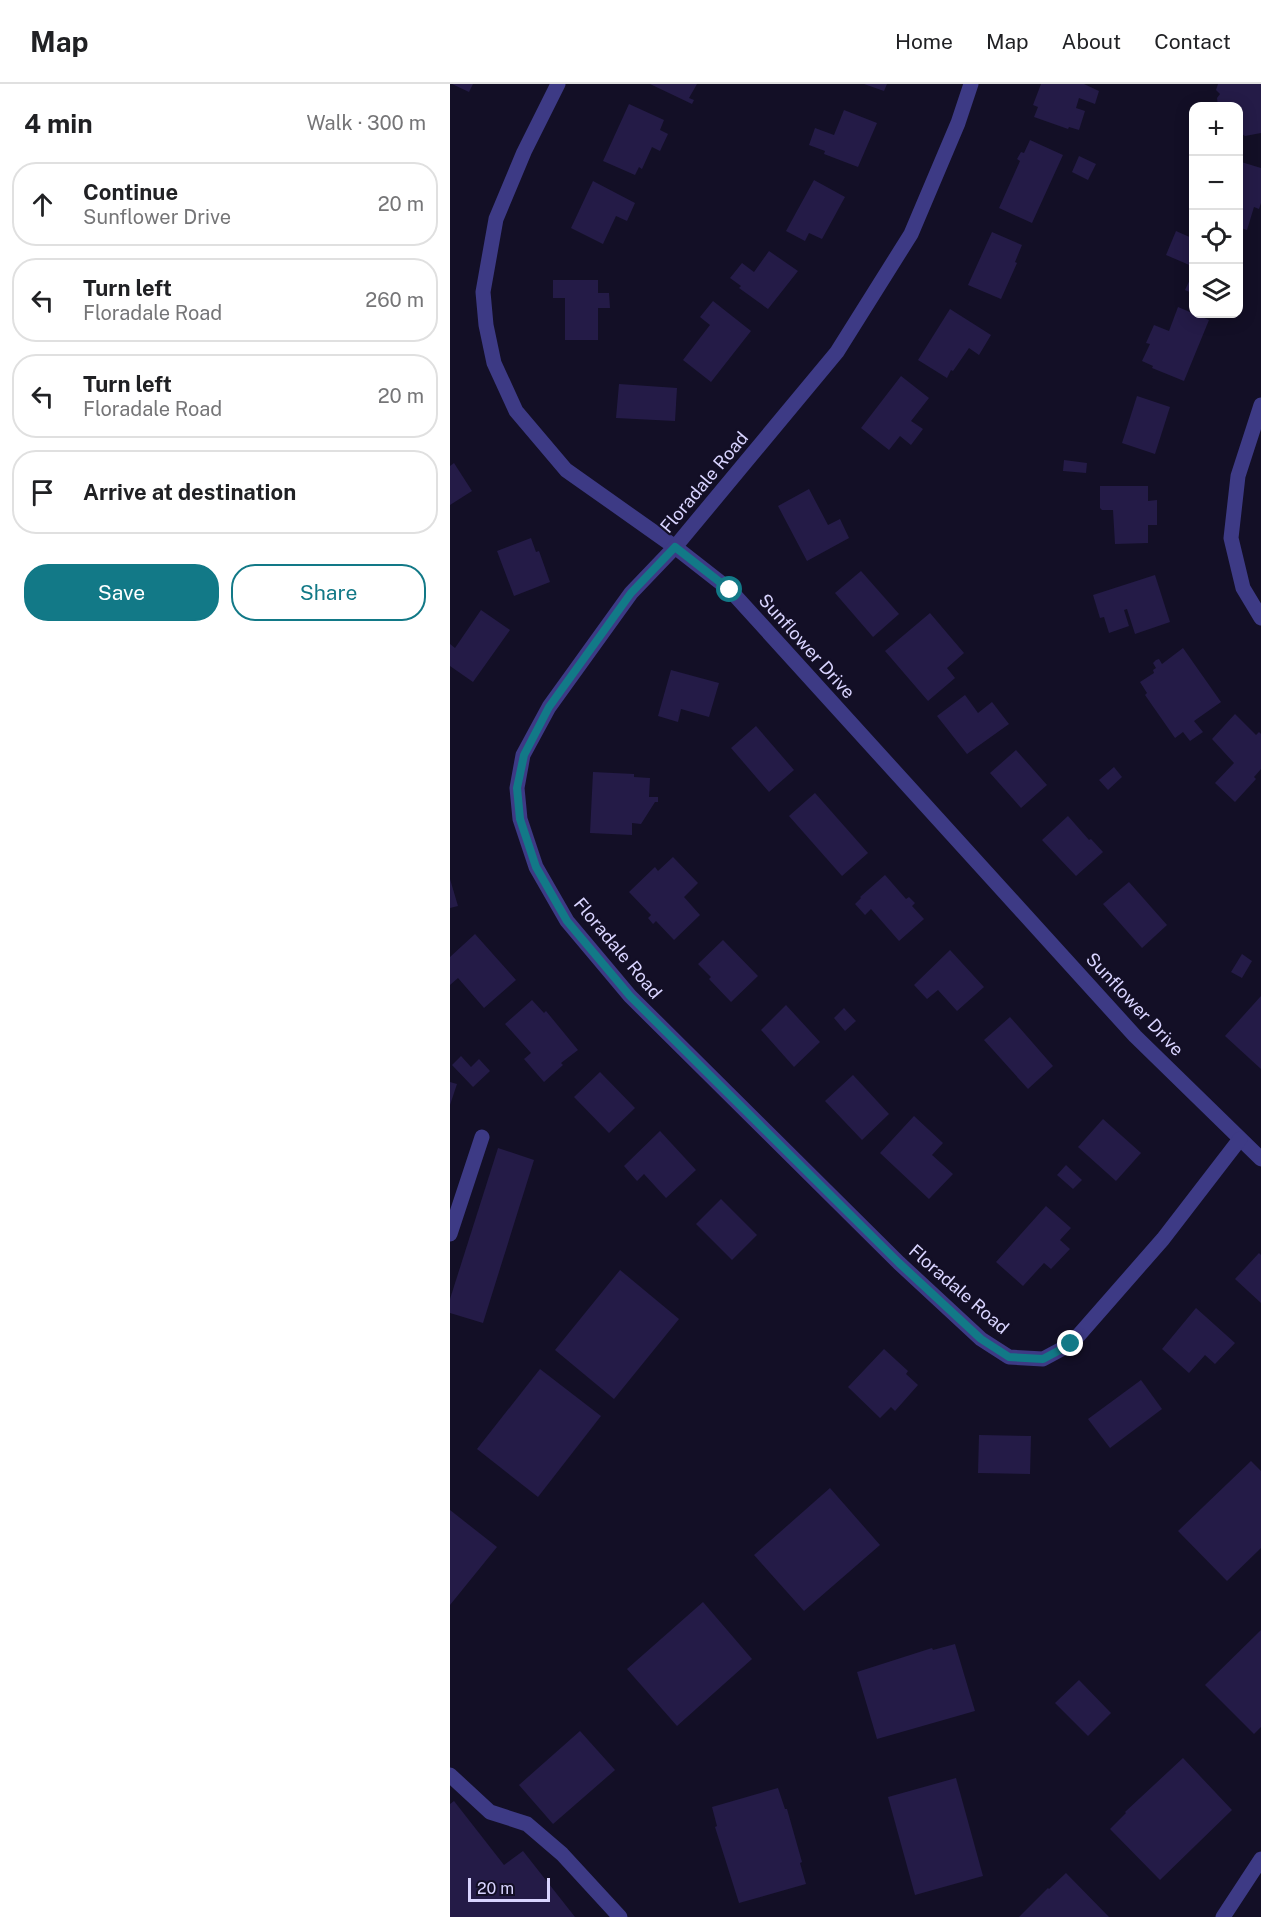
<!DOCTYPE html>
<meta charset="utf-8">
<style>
body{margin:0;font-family:"Public Sans",sans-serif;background:#f6f6f6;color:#202124}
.controls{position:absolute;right:18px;top:18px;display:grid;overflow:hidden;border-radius:12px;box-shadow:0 3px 15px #0003}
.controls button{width:54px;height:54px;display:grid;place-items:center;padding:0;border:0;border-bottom:2px solid #e0e0e0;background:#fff;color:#202124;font:30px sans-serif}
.scale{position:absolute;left:18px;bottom:15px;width:82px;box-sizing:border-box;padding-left:6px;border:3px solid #d9d4ff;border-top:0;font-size:16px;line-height:21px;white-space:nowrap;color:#d9d4ff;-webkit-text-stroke:4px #130f26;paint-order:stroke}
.stop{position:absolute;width:18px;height:18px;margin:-14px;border:4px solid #127987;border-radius:50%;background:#fff}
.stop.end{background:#127987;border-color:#fff;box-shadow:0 2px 6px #0008}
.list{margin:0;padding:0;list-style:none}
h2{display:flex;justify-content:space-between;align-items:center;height:78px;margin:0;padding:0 24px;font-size:26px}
h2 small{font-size:20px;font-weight:400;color:#757577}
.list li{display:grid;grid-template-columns:39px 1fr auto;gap:18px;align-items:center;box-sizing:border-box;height:84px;margin:0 12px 12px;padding:0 12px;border:2px solid #e0e0e0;border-radius:24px}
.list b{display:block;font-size:22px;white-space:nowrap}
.list p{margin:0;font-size:20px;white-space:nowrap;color:#757577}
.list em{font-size:20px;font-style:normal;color:#757577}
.actions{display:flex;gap:12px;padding:18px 24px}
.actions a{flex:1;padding:14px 0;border:2px solid #127987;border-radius:24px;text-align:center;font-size:21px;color:#127987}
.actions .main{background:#127987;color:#fff}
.icon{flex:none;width:33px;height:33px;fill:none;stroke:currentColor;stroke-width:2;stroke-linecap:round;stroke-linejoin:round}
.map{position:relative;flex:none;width:811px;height:1833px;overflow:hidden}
header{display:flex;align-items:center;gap:36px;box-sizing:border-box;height:84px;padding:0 30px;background:#fff;border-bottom:2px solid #e0e0e0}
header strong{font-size:28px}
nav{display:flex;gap:33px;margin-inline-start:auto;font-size:21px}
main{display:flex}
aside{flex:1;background:#fff}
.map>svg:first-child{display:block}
</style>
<header>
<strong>Map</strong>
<nav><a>Home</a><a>Map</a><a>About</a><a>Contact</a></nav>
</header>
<main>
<aside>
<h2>4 min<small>Walk · 300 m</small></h2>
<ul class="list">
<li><svg class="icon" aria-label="ahead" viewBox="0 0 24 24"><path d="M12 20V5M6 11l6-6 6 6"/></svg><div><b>Continue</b><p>Sunflower Drive</p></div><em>20 m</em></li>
<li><svg class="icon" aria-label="left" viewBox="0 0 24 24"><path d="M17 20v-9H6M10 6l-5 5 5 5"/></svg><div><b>Turn left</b><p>Floradale Road</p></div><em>260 m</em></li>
<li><svg class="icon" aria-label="left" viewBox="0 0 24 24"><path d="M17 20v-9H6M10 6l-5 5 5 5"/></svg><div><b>Turn left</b><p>Floradale Road</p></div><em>20 m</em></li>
<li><svg class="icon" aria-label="arrive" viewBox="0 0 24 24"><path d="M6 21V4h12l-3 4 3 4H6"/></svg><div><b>Arrive at destination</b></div></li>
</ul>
<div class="actions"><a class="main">Save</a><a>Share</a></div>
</aside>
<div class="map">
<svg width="811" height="1833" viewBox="0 0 811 1833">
<rect width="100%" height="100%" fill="#130f26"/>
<g fill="#241b47">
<path d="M2 0H23L19 8Z"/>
<path d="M200 0H247L239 14 244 16 242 20Z"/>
<path d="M414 0H437L434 7Z"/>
<path d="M591 0H634L649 7 645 20 629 14 626 24 635 27 629 46 619 43 618 45 584 33 588 23 583 21Z"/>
<path d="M768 0H811V49L795 52 788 47V22H768L767 14 770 10 766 6Z"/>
<path d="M179 20 214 36 210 46 218 50 210 67 202 63 192 85 189 83 185 91 153 77Z"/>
<path d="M394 26 427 39 408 83 374 70 375 67 359 61 365 44 384 51Z"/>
<path d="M580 56 613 71 582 139 549 124 570 77 567 75 571 68 574 69Z"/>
<path d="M629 72 646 80 638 96 622 88Z"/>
<path d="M788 77 811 84V119L809 125 804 123 797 146 788 143Z"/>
<path d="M364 96 395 113 372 155 359 149 355 157 336 147Z"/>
<path d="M143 97 185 119 177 137 166 132 153 160 121 144Z"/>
<path d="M726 147 744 155V183L716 171Z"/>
<path d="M542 148 572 161 565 178 567 179 551 215 518 201Z"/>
<path d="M319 167 348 187 318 225 289 204 291 202 280 194 292 179 304 188Z"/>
<path d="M744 187V210L735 206Z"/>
<path d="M103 196H148V209H159L160 224H148V256H115V214H103Z"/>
<path d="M263 217 301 247 261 298 233 276 260 241 250 233Z"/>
<path d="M728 223 759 236 734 297 702 284 703 282 692 277 700 260 696 259 704 241 719 247Z"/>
<path d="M500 225 541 251 529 271 519 264 503 287 501 286 497 294 468 276Z"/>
<path d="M451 292 479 314 461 337 473 345 461 361 450 352 439 366 411 344Z"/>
<path d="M169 300 227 304 225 337 166 334Z"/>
<path d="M687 312 720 323 705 370 672 359Z"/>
<path d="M614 376 637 379 636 389 613 387Z"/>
<path d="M4 379 22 407 0 421V382Z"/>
<path d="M650 402H698V417L707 416V441H698V459L665 460 663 426H652L650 424Z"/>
<path d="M359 405 378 441 390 435 399 454 357 477 328 422Z"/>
<path d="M81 454 86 468 89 467 100 498 64 512 47 467Z"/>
<path d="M411 487 449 530 423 553 385 509Z"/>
<path d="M705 491 720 538 685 550 677 525 674 526 679 542 659 549 654 533 650 534 643 511Z"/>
<path d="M31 526 60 546 23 598 0 582V560L5 564Z"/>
<path d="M480 529 514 569 497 584 505 594 478 617 435 567Z"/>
<path d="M733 564 771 618 744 637 753 648 740 657 733 648 725 654 695 611 697 609 690 598 704 589 703 586 706 584 703 579 706 576 709 575 712 580Z"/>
<path d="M221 586 269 599 259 633 231 625 228 638 208 632Z"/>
<path d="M515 611 528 629 542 618 559 640 517 670 487 632Z"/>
<path d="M785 630 806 651 809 648 811 650V685L804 693 806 695 785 718 765 699 784 679 762 655Z"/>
<path d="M306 642 344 686 319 708 281 664Z"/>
<path d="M566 666 597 701 571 724 540 689Z"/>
<path d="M664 683 672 693 658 706 649 696Z"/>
<path d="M143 688 184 690V693L200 694 199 713H208V718H205L191 740 182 739V751L140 749Z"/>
<path d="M365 709 418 769 392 792 339 732Z"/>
<path d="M618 732 639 756 641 755 653 768 626 792 592 756Z"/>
<path d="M223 773 248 799 234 813 250 831 224 856 206 837 203 840 198 834 201 831 179 808 205 783 208 787Z"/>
<path d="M435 791 456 815 459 813 465 819 462 822 474 835 449 857 421 825 415 831 405 820 411 814 410 813Z"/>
<path d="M0 795 8 822 0 824Z"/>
<path d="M679 798 717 841 692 864 653 820Z"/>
<path d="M25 850 66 896 34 924 8 894 0 901V873Z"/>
<path d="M273 856 308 892 281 918 259 895 261 893 248 880Z"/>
<path d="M500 866 534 903 507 927 488 906 477 915 464 901Z"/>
<path d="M792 870 802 877 792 894 781 888Z"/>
<path d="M811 912V985L775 952Z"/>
<path d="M82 916 94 929 96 927 128 966 111 979 113 981 94 998 74 975 81 969 55 940Z"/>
<path d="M336 921 370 958 344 983 311 946Z"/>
<path d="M394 924 406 937 395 947 384 934Z"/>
<path d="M560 933 603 982 578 1005 534 956Z"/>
<path d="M11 972 21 983 29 975 40 987 23 1003 2 981Z"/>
<path d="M150 988 185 1024 159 1049 124 1013Z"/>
<path d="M403 991 439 1030 412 1056 375 1017Z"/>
<path d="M0 998 7 1000 0 1021Z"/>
<path d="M464 1032 493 1059 482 1071 503 1090 479 1115 430 1069Z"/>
<path d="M653 1035 691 1069 666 1097 628 1063Z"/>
<path d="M210 1047 246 1086 216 1114 194 1090 187 1097 174 1082Z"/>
<path d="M48 1064 84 1076 33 1239 0 1229V1215Z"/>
<path d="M616 1081 632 1096 623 1105 607 1091Z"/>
<path d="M271 1115 307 1151 282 1176 246 1140Z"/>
<path d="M596 1122 621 1144 610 1156 620 1165 601 1185 594 1179 573 1202 546 1178Z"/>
<path d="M809 1169 811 1171V1219L785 1195Z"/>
<path d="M170 1186 229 1235 164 1315 105 1266Z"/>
<path d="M746 1224 785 1259 765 1280 755 1271 739 1289 712 1265Z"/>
<path d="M434 1265 458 1287 456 1290 468 1301 445 1327 441 1323 430 1334 398 1303Z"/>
<path d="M90 1285 151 1332 88 1413 27 1365Z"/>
<path d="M691 1296 712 1325 660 1364 638 1335Z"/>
<path d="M529 1351 581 1352 580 1390 528 1389Z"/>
<path d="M801 1377 811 1387V1464L777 1497 728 1447Z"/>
<path d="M380 1404 430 1461 354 1527 304 1471Z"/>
<path d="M0 1426 47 1463 0 1521Z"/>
<path d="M253 1518 302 1575 227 1642 177 1585Z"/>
<path d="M811 1546V1643L804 1650 755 1601Z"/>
<path d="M505 1560 525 1627 427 1655 407 1588 482 1564 483 1566Z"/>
<path d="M629 1596 661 1629 638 1652 605 1619Z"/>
<path d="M130 1647 165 1686 103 1740 69 1701Z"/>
<path d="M733 1674 782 1726 710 1796 660 1745 676 1729 675 1728Z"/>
<path d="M506 1694 533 1792 465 1811 438 1713Z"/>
<path d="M328 1704 335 1725H337L352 1778 350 1779 356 1800 289 1819 265 1743 267 1742 262 1723Z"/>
<path d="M4 1717 54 1781 73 1767 125 1833H0V1720Z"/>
<path d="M616 1789 659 1833H569L598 1804 599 1805Z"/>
</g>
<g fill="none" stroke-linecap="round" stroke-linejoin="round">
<g stroke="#3d3a85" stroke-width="15">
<path d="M108 0 74 68 46 135 33 208 36 241 44 279 66 327 116 386 225 463 280 506 685 952 811 1075"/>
<path d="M521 0 508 39 461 150 387 268 225 463 181 509 99 623 73 671 67 704 70 735 86 783 117 837 180 912 449 1179 531 1255 559 1273 593 1275 621 1260 713 1155 790 1055"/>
<path d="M811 321 788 392 781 454 793 504 811 534"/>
<path d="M0 1150 32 1053"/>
<path d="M0 1691 40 1728 77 1740 112 1770 170 1833"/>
<path d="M773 1833 811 1775"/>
</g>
</g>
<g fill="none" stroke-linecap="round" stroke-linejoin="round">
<path stroke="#127987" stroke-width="8" d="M280 506 225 463 181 509 99 623 74 671 67 704 70 735 86 783 117 837 180 912 449 1179 531 1255 559 1273 593 1275 621 1260"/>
</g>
<g text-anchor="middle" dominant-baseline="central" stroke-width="4.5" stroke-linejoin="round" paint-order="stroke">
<g font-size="18" fill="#d9d4ff" stroke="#130f26">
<text transform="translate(254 398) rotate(-50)">Floradale Road</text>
<text transform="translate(357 562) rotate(48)">Sunflower Drive</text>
<text transform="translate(168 864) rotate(50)">Floradale Road</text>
<text transform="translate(685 920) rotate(47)">Sunflower Drive</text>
<text transform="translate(509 1205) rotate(41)">Floradale Road</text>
</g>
</g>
</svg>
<div class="controls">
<button>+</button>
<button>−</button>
<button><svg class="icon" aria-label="locate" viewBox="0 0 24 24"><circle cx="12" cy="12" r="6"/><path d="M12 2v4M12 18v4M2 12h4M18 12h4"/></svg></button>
<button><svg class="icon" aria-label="layers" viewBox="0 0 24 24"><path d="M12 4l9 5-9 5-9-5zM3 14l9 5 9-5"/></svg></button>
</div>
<div class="scale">20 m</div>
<div class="stop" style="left:280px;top:506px"></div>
<div class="stop end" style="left:621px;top:1260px"></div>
</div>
</main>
